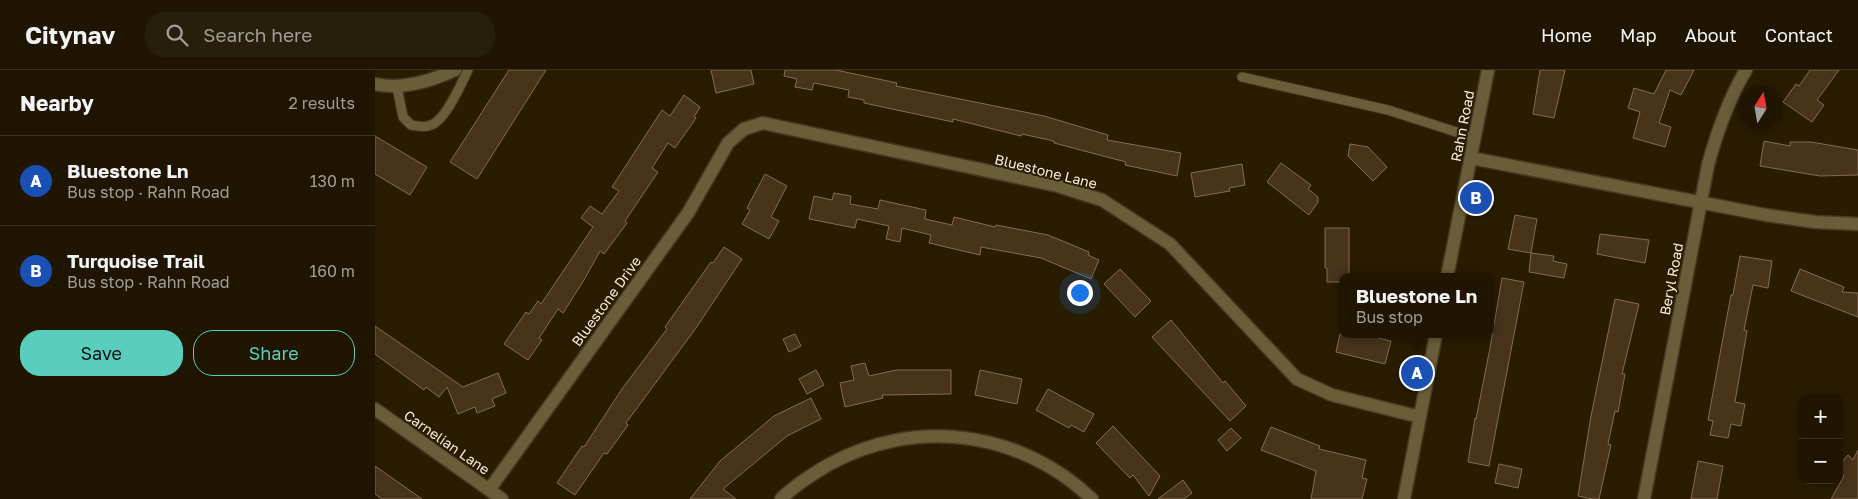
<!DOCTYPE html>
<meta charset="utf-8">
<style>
body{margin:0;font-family:"Golos Text",sans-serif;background:#271e0b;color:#f1f3f6}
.controls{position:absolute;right:15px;bottom:15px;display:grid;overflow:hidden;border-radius:10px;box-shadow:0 2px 12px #0003}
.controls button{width:45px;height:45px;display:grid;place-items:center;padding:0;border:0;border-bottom:1px solid #3c3423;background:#1f1501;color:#f1f3f6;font:25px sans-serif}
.compass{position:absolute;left:1363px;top:15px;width:45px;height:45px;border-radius:50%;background:#1f1501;box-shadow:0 2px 12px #0003;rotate:11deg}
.you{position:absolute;left:704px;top:222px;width:18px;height:18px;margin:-12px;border:4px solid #fff;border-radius:50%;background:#1a73e8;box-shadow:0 0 0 8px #1a73e833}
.badge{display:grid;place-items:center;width:32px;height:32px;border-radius:50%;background:#59cebe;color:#fff;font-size:16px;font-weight:700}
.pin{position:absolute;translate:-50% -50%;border:2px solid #fff;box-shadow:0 1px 5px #0006}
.popup{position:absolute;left:964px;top:203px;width:155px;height:65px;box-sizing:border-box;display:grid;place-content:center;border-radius:10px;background:#1f1501;filter:drop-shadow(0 1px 4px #0005);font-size:16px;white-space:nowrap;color:#a19f99}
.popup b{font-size:19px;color:#f1f3f6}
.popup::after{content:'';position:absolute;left:50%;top:100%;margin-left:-10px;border:10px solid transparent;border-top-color:#1f1501}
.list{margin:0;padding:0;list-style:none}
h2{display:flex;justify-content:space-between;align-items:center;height:65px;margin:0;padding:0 20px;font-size:21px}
h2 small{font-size:16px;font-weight:400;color:#a19f99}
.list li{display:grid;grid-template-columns:32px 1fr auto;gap:15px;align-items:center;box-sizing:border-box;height:90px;padding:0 20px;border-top:1px solid #3c3423}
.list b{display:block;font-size:19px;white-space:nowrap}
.list p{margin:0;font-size:16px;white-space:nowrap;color:#a19f99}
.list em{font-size:16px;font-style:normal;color:#a19f99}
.actions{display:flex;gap:10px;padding:15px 20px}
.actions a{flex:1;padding:11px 0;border:1px solid #59cebe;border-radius:20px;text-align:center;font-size:18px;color:#59cebe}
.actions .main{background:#59cebe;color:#111}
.icon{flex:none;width:28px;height:28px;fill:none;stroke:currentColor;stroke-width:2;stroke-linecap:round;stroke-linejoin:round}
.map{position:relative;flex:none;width:1483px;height:429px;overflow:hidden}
header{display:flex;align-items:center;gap:30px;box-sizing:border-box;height:70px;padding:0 25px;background:#1f1501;border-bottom:1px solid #3c3423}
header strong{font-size:24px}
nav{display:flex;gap:28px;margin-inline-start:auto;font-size:18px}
.search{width:350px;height:45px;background:#271e0b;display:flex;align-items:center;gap:12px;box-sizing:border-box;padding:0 18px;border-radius:20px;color:#a19f99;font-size:19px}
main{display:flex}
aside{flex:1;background:#1f1501}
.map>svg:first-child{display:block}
</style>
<header>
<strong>Citynav</strong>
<div class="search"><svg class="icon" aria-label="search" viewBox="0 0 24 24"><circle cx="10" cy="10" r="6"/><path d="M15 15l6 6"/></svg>Search here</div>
<nav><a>Home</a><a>Map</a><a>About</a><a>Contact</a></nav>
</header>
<main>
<aside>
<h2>Nearby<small>2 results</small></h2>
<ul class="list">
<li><span class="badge" style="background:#1a4fb4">A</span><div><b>Bluestone Ln</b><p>Bus stop · Rahn Road</p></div><em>130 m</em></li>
<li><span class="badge" style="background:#1a4fb4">B</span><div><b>Turquoise Trail</b><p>Bus stop · Rahn Road</p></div><em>160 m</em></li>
</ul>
<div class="actions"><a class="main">Save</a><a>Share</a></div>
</aside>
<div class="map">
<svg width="1483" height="429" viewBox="0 0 1483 429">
<rect width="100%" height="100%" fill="#291c01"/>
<g fill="#48331b" stroke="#846d53">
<path d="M134 0H171L102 109 75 92Z"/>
<path d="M336 0H376L379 14 341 23Z"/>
<path d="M410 0H461L522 13 521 16 669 46 733 65 732 70 806 83 802 106 750 95 751 92 679 73V71L647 64 646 66 578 49V52L489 33V30L473 27 474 20 439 13 437 20 420 17 422 9 409 6Z"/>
<path d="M1165 0H1190L1179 48 1158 44Z"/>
<path d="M1291 0H1319L1306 25 1295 20 1284 53 1296 57 1290 77 1258 68 1265 42 1253 38 1259 18 1279 24Z"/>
<path d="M1435 0H1464L1442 30 1449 35 1437 52 1408 32 1421 14 1424 16Z"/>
<path d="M309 25 325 37 319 47 321 48 300 78 293 73 277 98 283 102 250 151 252 153 229 184 225 181 209 210 188 243 183 239 164 268 167 270 153 290 129 274 151 242 154 244 163 231 166 234 218 157 206 148 215 136 227 144 244 121 237 117 287 40 295 46Z"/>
<path d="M0 66 52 97 35 125 0 104Z"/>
<path d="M1389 71 1415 76V72H1436L1483 80V105L1445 106 1385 96Z"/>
<path d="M975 74 993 77 1012 97 998 111 973 86Z"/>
<path d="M906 93 936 115 933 119 943 127V132L934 145 892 112Z"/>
<path d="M867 94 870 115 854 118 855 121 820 127 816 103Z"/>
<path d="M390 104 412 116 396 147 404 151 394 169 367 154 375 140 372 138Z"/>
<path d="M459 123 476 126 475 134 503 139 505 130 551 140 550 149 577 155 579 147 620 157 621 155 673 165 714 182 713 185 724 190 716 209 666 188 606 177 605 185 554 173 556 165 527 158 525 172 511 169 514 156 482 149 480 158 434 149 439 126 457 130Z"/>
<path d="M1140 145 1162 149 1156 183 1133 179Z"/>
<path d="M950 158H974V207H968V212H952V198H950Z"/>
<path d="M1225 164 1274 170 1270 193 1222 184Z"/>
<path d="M349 177 367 189 321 258 251 353 253 355 232 384 229 383 200 425 182 413 207 376 209 377 247 319 292 259 290 257 336 192 338 193Z"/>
<path d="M1156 183 1179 186 1178 191 1192 194 1189 208 1154 202Z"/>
<path d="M1365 186 1397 191 1393 218 1378 215 1369 260 1372 261 1360 332 1370 334 1366 356 1356 354 1353 368 1335 365 1338 351 1333 350 1350 257 1356 225H1358Z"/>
<path d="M745 199 776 231 760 247 729 214Z"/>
<path d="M1425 199 1469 217 1467 222 1483 223V247L1416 221Z"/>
<path d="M1127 208 1149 212 1114 396 1093 392 1100 348 1101 349 1115 278Z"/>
<path d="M1240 229 1264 234 1247 304H1250L1243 342 1240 341 1233 374 1236 375 1224 429H1217L1203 426 1216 346Z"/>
<path d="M796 250 848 313 850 311 871 336 855 351 777 267Z"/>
<path d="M0 256 88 317 123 303 131 323 117 329 120 336 102 343 100 337 83 344 72 317 64 327 51 317 49 320 0 284Z"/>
<path d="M420 264 426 276 414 282 408 269Z"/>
<path d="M965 264H1004L1003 268 1016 271 1010 294 961 282Z"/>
<path d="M490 293 494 306 521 300H576V324L507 325 508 328 470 337 465 313 479 310 476 296Z"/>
<path d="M441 300 449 315 432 324 424 309Z"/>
<path d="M605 300 647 309 642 334 600 325Z"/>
<path d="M673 319 719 344 709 362 696 355 694 358 661 340Z"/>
<path d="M436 328 446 349 412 366 348 419 361 429H315L345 391 399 346Z"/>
<path d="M738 356 785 406 774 426 758 405 755 408 721 373Z"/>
<path d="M896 357 945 376 944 379 991 390 987 408 992 409 987 429H936L941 401 886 380Z"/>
<path d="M856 358 866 368 852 381 843 370Z"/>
<path d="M1483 380V429H1456L1469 406 1464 401V395L1473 385 1478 390Z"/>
<path d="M1323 391 1348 396 1342 429H1316Z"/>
<path d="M1124 394 1147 399 1143 418 1120 413Z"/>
<path d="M0 396 47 429H7L0 424Z"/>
<path d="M808 410 817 423 809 429H783Z"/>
</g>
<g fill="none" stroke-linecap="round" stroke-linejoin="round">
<g stroke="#463920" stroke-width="11">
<g id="service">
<path d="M867 7 1013 40 1100 68"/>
<path d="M22 17 28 47 36 55C43 56 50 58 56 55 71 50 86 14 93 0"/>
</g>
</g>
<g stroke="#463920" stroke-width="15">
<g id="minor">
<path d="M0 14C26 20 56 11 80 0"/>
<path d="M1096 88 1391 145 1440 152 1483 154"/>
<path d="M0 339 127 429"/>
<path d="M114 420 313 143 353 73 369 59 388 53 683 116 727 130 795 174 922 309 957 325 1045 347"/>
<path d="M406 429C420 415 436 405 453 395 539 347 645 360 717 429"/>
<path d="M1269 429 1333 95C1342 62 1353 30 1371 0"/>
</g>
</g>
<g stroke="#463920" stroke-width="15">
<g id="tertiary">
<path d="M1072 207 1113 0"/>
<path d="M1029 429 1061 264"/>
</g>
</g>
<use href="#service" stroke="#6a5d3a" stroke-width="9"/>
<use href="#minor" stroke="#6a5d3a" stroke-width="12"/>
<use href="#tertiary" stroke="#6a5d3a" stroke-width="12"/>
</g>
<g text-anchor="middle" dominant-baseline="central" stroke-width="4" stroke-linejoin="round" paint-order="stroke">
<g font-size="14" fill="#f7eede" stroke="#291c01">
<text transform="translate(1087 56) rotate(-79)">Rahn Road</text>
<text transform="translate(671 101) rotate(14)">Bluestone Lane</text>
<text transform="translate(1296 209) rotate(-79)">Beryl Road</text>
<text transform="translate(231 231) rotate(-54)">Bluestone Drive</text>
<text transform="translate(72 372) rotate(35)">Carnelian Lane</text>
</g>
</g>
</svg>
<div class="controls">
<button>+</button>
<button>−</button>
</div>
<svg class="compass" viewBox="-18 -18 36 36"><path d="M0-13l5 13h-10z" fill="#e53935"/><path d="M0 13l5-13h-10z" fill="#a19f99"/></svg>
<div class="you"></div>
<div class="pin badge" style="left:1042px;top:303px;background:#1a4fb4">A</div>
<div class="popup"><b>Bluestone Ln</b>Bus stop</div>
<div class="pin badge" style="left:1101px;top:128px;background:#1a4fb4">B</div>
</div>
</main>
